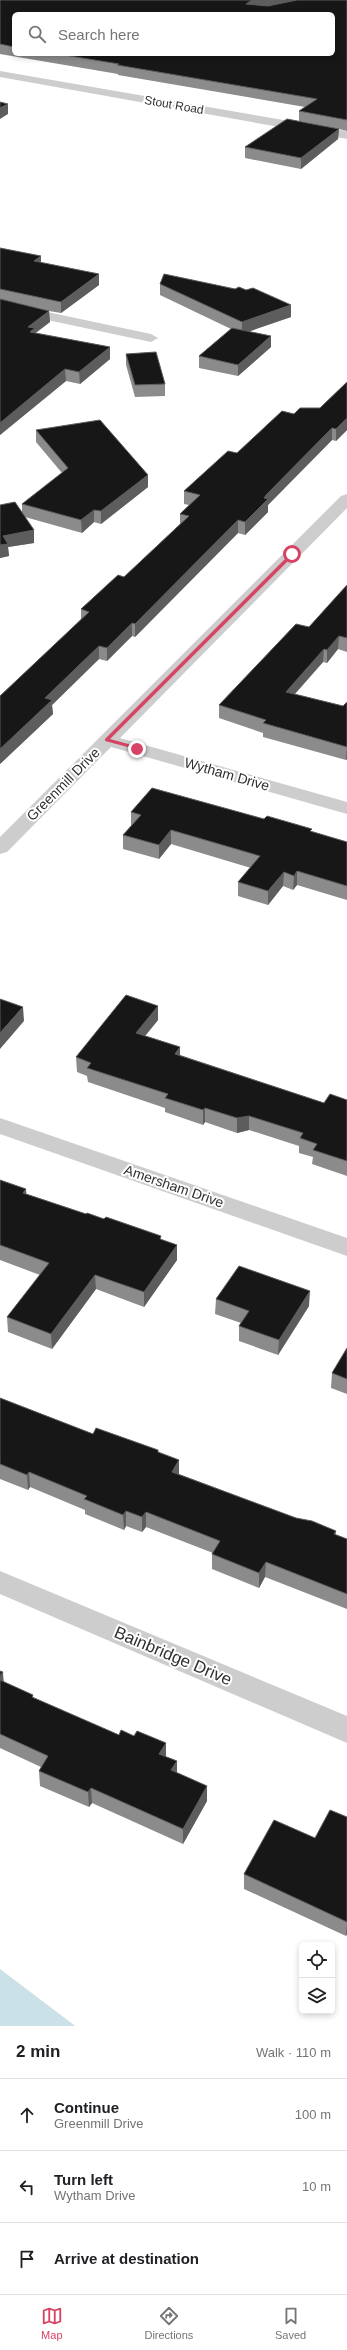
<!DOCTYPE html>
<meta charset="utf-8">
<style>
body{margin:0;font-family:Helvetica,sans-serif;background:#f2f2f2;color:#202124}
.controls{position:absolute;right:12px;bottom:12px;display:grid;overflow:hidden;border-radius:6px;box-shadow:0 2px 6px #0003}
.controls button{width:36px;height:36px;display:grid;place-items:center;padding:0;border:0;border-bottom:1px solid #e0e0e0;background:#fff;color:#202124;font:20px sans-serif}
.stop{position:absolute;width:12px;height:12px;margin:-9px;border:3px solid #d64364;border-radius:50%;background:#fff}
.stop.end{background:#d64364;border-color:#fff;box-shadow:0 1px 4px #0008}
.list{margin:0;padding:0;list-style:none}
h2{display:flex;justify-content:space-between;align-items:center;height:52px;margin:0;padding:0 16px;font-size:17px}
h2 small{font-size:13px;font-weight:400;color:#757577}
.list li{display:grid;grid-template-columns:26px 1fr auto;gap:12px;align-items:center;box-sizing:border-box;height:72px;padding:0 16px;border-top:1px solid #e0e0e0}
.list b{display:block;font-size:15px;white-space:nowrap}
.list p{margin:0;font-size:13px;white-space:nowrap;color:#757577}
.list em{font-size:13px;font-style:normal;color:#757577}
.icon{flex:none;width:22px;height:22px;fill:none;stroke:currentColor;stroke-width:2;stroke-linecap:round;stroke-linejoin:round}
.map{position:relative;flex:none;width:347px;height:2026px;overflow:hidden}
.search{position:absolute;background:#fff;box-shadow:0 2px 6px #0003;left:12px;right:12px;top:12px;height:44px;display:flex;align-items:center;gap:10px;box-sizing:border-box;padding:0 14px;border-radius:6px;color:#757577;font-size:15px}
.sheet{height:268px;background:#fff}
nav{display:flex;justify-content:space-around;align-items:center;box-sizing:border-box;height:56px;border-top:1px solid #e0e0e0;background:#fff;font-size:11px;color:#757577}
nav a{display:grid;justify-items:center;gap:2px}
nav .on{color:#d64364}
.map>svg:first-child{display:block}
</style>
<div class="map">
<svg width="347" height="2026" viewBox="0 0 347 2026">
<rect width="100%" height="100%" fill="#fff"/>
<path fill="#cae1e7" d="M0 1969 74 2025 75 2026H0Z"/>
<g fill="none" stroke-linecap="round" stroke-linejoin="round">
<g fill="#cdcdcd" fill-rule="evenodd">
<path d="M0 71 347 131V139L0 77Z"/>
<path d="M0 302 151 334 158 338 151 342 0 310Z"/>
<path d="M347 494V508L120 738 347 802V814L111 747 7 852 0 854V837L341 496Z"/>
<path d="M0 1118 347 1238V1256L0 1134Z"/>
<path d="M0 1571 347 1716V1743L0 1594Z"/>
</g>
</g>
<g fill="#8b8b8b" fill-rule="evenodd">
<path d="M0 0H347V131L339 129 338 139 301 169 245 158V147L324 126 299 121V111L305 107 118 75V74L0 54ZM14 14 333 54H14Z"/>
<path d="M0 248 41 263 99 285 61 313 49 311 50 322 36 333 110 347V359L80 384 66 381 0 435Z"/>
<path d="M160 284 291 317 249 331 271 347 238 376 199 368V356L231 329 160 295Z"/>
<path d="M126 354 165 384V396L135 397 126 365Z"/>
<path d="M347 382V430L336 441 332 440 268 505V512L245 535 238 533 135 637 132 636 107 661 99 659 52 705 53 714 0 764 81 619V609L124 577 180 524V514L189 505 184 504V491L237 453 294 414 320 408Z"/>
<path d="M36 430 148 487 101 524 94 522 82 533 25 517 34 543 8 547 9 556 0 558V505L22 513V504L62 473 36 442Z"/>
<path d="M347 585V652L338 649 327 663 323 662 295 694 343 706 347 702V759L346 760 263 737V733L219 718V705L309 627Z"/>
<path d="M131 812 312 832 347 842V900L297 885 293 890 283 886 268 905 238 896V882L251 868 171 844 159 859 123 849V835L132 826 131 825Z"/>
<path d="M158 1006V1020L145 1036 180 1055 324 1103 347 1100V1176L312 1164 313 1157 299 1153V1146L249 1130 237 1133 205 1122 203 1125 165 1112V1108L88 1082 87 1076 77 1072 76 1057Z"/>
<path d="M0 1180 26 1194 177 1245V1260L144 1307 96 1289 52 1349 8 1332 7 1317 40 1275 0 1260Z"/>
<path d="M216 1299 309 1306 278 1355 239 1341V1326L241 1323 215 1314Z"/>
<path d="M347 1348V1394L331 1388 332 1373Z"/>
<path d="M0 1398 93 1434 158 1452 179 1474 296 1518 336 1531V1535L347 1539V1609L265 1577 259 1588 212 1569V1554L213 1553 146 1527 142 1532 126 1526 124 1530 85 1514V1510L30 1487 28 1490 0 1479Z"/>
<path d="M0 1671 4 1682 33 1695V1698L119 1735 134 1736 166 1743V1757L177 1773 207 1786V1801L183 1844 92 1803 89 1807 40 1786 39 1771 41 1767 0 1748Z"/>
<path d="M347 1817V1934L346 1936 244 1889V1874L315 1838Z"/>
</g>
<g fill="#5d5d5d">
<path d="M252 0H297L252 10 246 4Z"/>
<path d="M8 104V114L0 119V108Z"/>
<path d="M339 129 338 139 301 169V158Z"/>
<path d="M41 256V267L34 261Z"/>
<path d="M99 274V285L61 313V302Z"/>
<path d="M291 305V317L242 334V322Z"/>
<path d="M49 311 50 322 35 333V340L28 327Z"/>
<path d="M271 336V347L238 376V365Z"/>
<path d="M110 347V359L80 384 79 372Z"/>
<path d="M65 369 66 381 0 435V423Z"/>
<path d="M347 418V430L336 441V429Z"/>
<path d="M332 428V440L268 505V512L245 535V522L267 494Z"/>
<path d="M148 475V487L101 524V511Z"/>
<path d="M94 510V522L82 533 81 520Z"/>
<path d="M238 520V533L135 637V624Z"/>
<path d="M34 530V543L8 547 9 556 0 558V545L3 536Z"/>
<path d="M132 623V636L107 661V648Z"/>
<path d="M339 636 338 649 327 663V650Z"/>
<path d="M99 646V659L52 705 53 714 0 764V749L45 698Z"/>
<path d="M324 649 323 662 285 705 286 692Z"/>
<path d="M347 746V759L346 760Z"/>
<path d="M171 830V844L159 859V845Z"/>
<path d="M297 871V885L293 890 294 876Z"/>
<path d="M284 872 283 886 268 905V891Z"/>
<path d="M158 1006V1020L136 1047V1033Z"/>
<path d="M23 1007 24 1021 0 1049V1033Z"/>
<path d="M180 1047V1062L175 1054Z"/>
<path d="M205 1108V1122L203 1125V1110Z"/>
<path d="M249 1116V1130L237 1133V1118Z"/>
<path d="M26 1189 27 1204 23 1193Z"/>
<path d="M177 1245V1260L144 1307V1292Z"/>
<path d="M95 1275 96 1289 52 1349 51 1334Z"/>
<path d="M310 1291 309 1306 278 1355 279 1340Z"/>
<path d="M179 1460V1475L172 1472Z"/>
<path d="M29 1472 30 1487 28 1490 27 1475Z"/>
<path d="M126 1511V1526L124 1530 123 1515Z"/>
<path d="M146 1512V1527L142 1532V1517Z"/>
<path d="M266 1562 265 1577 259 1588V1573Z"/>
<path d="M3 1672 4 1687 0 1694V1677Z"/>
<path d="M166 1743V1758L159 1754Z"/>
<path d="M177 1761V1776L171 1770Z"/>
<path d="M207 1786V1801L183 1844V1829Z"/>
<path d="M91 1788 92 1803 89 1807 88 1792Z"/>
<path d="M347 1924V1934L346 1936Z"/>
</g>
<g fill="#171717" stroke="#5d5d5d">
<path d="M0 0H252L246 4 268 6 297 0H347V120L299 111 317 99 117 65 119 64 58 54H333V14H14V47L0 44Z"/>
<path d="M0 102 8 104 0 108Z"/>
<path d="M287 119 339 129 301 158 245 147Z"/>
<path d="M0 248 41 256 34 261 99 274 61 302 0 289Z"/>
<path d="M164 274 235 289 239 287 246 290 253 288 291 305 242 322 160 284Z"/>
<path d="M0 299 49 311 28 327 35 328 30 332 110 347 79 372 65 369 0 423Z"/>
<path d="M232 328 271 336 238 365 199 356Z"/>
<path d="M156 352 165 384 135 385 126 354Z"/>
<path d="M347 382V418L336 429 332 428 267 494 264 498 268 499 245 522 238 520 135 624 132 623 107 648 99 646 45 698 52 700 0 749V696L89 612 81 609 118 575 124 577 189 516 180 514 200 495 184 491 228 451 237 453 282 411 294 414 300 408H320Z"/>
<path d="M100 420 148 475 101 511 94 510 81 520 22 504 68 468 36 430Z"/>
<path d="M15 502 34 530 3 536 8 544 0 545V505Z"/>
<path d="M347 585V638L339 636 327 650 324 649 286 692 343 706 347 702V747L263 723 266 720 219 705 296 624 309 627Z"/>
<path d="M152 788 264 819 267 816 312 829 310 831 347 842V886L297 871 294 876 284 872 268 891 238 882 260 856 171 830 159 845 123 835 141 815 131 812Z"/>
<path d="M126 995 158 1006 136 1033 180 1047 175 1054 324 1103 330 1094 347 1100V1161L313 1150 317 1144 300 1138 303 1133 249 1116 237 1118 205 1108 203 1110 165 1098 168 1094 87 1068 91 1063 76 1057Z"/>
<path d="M0 999 23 1007 0 1033Z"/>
<path d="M0 1180 26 1189 23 1193 86 1214 87 1213 104 1219 106 1217 161 1236 160 1239 177 1245 144 1292 95 1275 51 1334 7 1317 49 1263 0 1245Z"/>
<path d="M239 1266 310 1291 279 1340 239 1326 249 1311 216 1299Z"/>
<path d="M347 1348V1379L332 1373Z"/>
<path d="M0 1398 93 1434 96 1428 158 1450V1452L179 1460 172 1472 296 1518 312 1521 336 1531 334 1534 347 1539V1594L266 1562 259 1573 212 1554 220 1541 146 1512 142 1517 126 1511 123 1515 84 1499 87 1496 29 1472 27 1475 0 1464Z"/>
<path d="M0 1671 3 1672 0 1677Z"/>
<path d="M0 1680 33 1695 32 1697 119 1735 121 1730 134 1736 137 1731 166 1743 159 1754 177 1761 171 1770 207 1786 183 1829 91 1788 88 1792 39 1771 48 1756 0 1734Z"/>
<path d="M330 1810 347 1817V1922L244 1874 274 1820 315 1838Z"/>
</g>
<path fill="#d64364" d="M291 553 295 554 110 739 139 747V750L105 741V739Z"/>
<g text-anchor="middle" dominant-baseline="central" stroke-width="4" stroke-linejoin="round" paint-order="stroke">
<g font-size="12" fill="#303030" stroke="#fff">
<text transform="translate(174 105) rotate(10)">Stout Road</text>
</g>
<g font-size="14" fill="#303030" stroke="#fff">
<text transform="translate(227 774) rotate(16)">Wytham Drive</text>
<text transform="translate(63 784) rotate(-45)">Greenmill Drive</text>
<text transform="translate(174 1186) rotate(19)">Amersham Drive</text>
</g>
<g font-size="17" fill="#303030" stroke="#fff">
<text transform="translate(173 1656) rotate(23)">Bainbridge Drive</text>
</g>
</g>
</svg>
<div class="controls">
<button><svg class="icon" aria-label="locate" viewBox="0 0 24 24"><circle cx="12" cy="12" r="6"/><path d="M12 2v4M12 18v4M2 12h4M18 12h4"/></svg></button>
<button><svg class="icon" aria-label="layers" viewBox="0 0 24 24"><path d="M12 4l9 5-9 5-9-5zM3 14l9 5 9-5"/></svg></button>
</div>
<div class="stop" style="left:292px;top:554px"></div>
<div class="stop end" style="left:137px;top:749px"></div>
<div class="search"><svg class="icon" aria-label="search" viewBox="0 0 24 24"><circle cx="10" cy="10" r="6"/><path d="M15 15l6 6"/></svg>Search here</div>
</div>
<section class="sheet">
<h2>2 min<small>Walk · 110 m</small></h2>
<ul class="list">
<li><svg class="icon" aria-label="ahead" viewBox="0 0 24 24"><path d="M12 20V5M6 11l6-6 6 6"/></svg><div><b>Continue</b><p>Greenmill Drive</p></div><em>100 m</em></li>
<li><svg class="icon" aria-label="left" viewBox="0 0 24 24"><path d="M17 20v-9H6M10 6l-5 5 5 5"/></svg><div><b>Turn left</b><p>Wytham Drive</p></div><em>10 m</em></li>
<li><svg class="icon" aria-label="arrive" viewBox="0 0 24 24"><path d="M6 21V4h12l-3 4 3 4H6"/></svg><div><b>Arrive at destination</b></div></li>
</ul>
</section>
<nav>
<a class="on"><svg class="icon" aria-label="map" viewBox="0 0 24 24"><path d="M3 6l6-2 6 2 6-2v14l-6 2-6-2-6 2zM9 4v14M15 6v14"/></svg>Map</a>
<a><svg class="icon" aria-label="directions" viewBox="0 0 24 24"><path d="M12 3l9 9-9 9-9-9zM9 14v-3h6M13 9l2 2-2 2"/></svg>Directions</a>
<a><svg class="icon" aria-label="saved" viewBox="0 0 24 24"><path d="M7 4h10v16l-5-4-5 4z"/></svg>Saved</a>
</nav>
